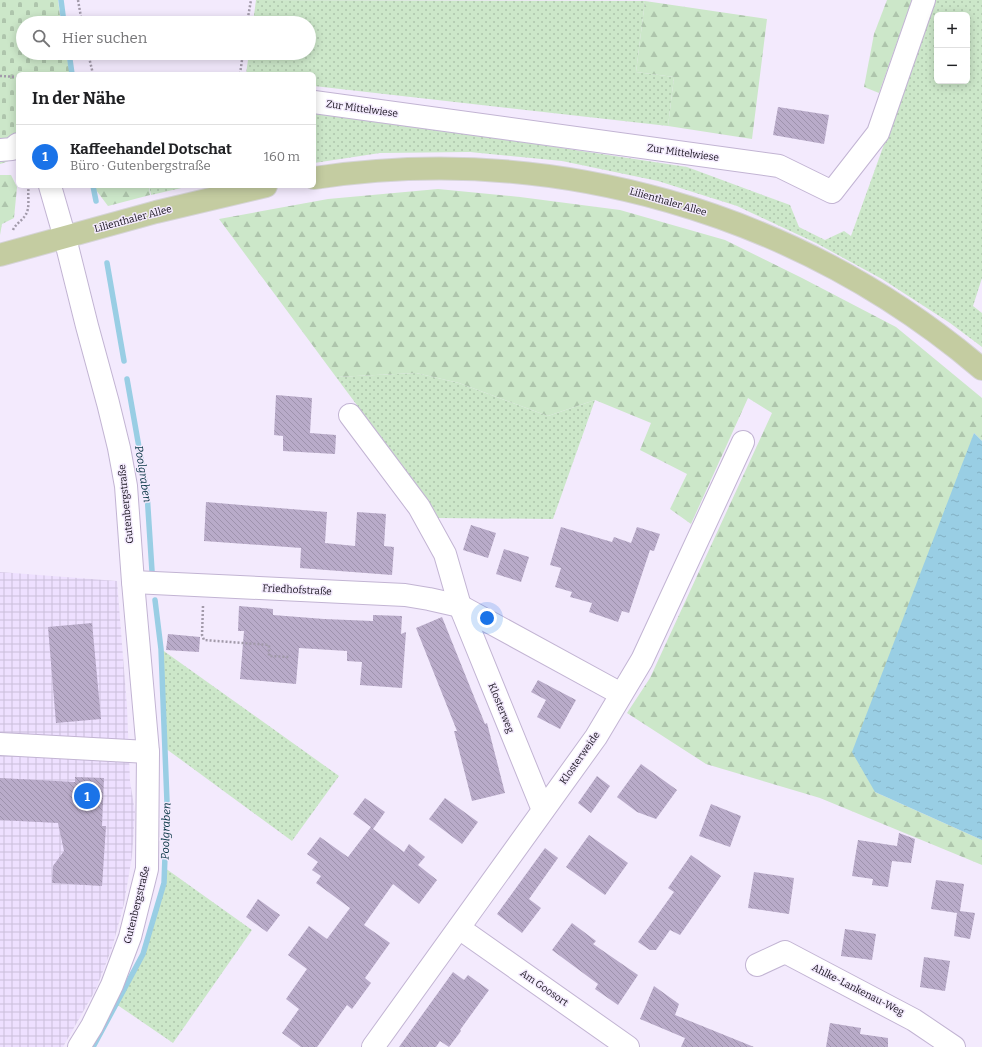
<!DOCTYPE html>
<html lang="de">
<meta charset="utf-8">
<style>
body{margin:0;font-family:Bitter,serif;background:#f2f2f2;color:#202124}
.controls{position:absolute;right:12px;top:12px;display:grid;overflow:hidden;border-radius:6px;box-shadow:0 2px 10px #0003}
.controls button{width:36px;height:36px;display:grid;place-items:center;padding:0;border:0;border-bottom:1px solid #e0e0e0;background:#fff;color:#202124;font:20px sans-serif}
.you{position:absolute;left:487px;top:618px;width:14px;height:14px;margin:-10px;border:3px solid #fff;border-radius:50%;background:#1a73e8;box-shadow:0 0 0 6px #1a73e833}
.badge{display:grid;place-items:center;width:26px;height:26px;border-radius:50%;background:#1a73e8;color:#fff;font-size:13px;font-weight:700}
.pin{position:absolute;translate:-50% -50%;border:2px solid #fff;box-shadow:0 1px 4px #0006}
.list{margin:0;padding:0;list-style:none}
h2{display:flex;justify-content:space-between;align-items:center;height:52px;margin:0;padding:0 16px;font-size:17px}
h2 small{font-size:13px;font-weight:400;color:#757577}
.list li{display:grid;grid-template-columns:26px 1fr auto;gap:12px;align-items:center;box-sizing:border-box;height:64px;padding:0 16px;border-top:1px solid #e0e0e0}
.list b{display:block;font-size:15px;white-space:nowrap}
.list p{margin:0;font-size:13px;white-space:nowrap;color:#757577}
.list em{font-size:13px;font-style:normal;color:#757577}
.icon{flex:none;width:22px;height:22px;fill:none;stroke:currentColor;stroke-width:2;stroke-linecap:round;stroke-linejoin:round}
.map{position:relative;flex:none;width:982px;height:1047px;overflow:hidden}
.search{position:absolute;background:#fff;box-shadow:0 2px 10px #0003;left:16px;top:16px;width:300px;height:44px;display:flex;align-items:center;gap:10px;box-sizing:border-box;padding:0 14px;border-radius:22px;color:#757577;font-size:15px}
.panel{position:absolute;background:#fff;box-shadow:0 2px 10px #0003;left:16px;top:72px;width:300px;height:116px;border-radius:6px}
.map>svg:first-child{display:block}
</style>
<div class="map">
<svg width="982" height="1047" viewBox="0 0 982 1047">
<defs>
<pattern id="industrial-grid" width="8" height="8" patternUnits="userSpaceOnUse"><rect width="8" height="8" fill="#eee0ff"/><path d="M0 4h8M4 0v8" fill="none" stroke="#cbbfda"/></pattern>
<pattern id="grass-dots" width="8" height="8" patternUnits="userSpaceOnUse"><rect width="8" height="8" fill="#cce7c9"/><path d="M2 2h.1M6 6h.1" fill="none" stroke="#aec5ac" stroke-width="1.8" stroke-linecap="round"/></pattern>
<pattern id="forest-firs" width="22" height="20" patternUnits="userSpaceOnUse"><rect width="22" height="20" fill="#cce7c9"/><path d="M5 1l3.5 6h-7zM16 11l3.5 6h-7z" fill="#aec5ac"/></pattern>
<pattern id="cemetery-stones" width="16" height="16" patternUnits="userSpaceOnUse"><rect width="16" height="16" fill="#cce7c9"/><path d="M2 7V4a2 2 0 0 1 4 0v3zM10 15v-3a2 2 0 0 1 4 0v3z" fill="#aec5ac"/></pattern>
<pattern id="water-ripples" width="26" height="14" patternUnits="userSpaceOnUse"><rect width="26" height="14" fill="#99cee4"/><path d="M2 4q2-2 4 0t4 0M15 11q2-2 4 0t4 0" fill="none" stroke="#83b0c3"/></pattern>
<pattern id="building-back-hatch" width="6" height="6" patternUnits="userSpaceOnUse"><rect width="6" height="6" fill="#b9abc9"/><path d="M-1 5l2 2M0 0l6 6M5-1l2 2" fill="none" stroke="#9e92ac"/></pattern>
</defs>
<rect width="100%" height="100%" fill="#f3eafd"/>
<path fill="url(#industrial-grid)" d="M0 572 117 581 127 707 130 781 135 812 132 856 124 904 112 948 96 989 63 1047H0Z"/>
<g fill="url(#grass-dots)" fill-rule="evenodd">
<path d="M256 0 645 1 636 72 674 77 668 126 314 86V74H246L249 53H309V23H253Z"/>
<path d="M936 0H982V278L973 306 982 313V347L950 323 882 279 816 243 737 206 658 181 562 161 470 152 380 153 314 163V114L385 121 687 167 790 205 799 227 825 240 844 231 851 236ZM937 15H967V81H937Z"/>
<path d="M149 186H190L151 195Z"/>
<path d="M416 373 459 383 548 416 595 400 553 519 437 518 406 471 336 377Z"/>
<path d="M161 649 339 776 292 841 165 748Z"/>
<path d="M165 868 252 930 173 1043 116 1004 143 954 164 883Z"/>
</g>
<g fill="url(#forest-firs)">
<path d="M887 0H912L879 93 864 87 874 34Z"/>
<path d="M645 1 767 19 752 139 668 126 674 77 636 72Z"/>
<path d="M0 175H11L17 187 14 218 2 224 0 235Z"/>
<path d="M93 186H149L150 195 108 206Z"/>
<path d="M438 189 520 197 620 210 725 240 802 278 896 327 982 398V441L974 433 875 792 982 840V865L820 798 706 764 627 713 650 678 772 413 748 398 691 524 670 509 687 474 640 450 651 423 595 400 548 416 459 383 416 373 336 377 219 219 328 199Z"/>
</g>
<path fill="url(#cemetery-stones)" d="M0 0H58L61 23H23V53H66L70 74H18V158L0 164Z"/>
<path fill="url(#water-ripples)" d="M974 433 982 441V840L875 792 852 752Z"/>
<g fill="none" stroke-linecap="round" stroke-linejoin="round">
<g stroke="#99cee4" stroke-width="5.5">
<path d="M61 0 64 23"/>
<path d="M69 53 72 74"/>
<path d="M93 186 96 201"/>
<path d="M107 263 124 361"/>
<path d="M127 379 147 493 152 571"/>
<path d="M93 1047 143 954 164 883 167 802 161 649 155 600"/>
</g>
</g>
<g fill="url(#building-back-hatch)">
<path d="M778 107 829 115 824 144 773 135Z"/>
<path d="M276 395 312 398 310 433 336 435 335 454 283 451V436L274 435Z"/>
<path d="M206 502 327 512 325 543 355 546 357 512 386 514 384 546 394 547 392 575 300 568 301 548 204 541Z"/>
<path d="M471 525 496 533 488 558 463 550Z"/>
<path d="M561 527 612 542 614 537 631 543 637 527 660 534 654 551 650 550 629 613 622 611 618 622 589 612 592 603 570 597 572 592 555 587 561 568 550 565Z"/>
<path d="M504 549 529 557 521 582 496 574Z"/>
<path d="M239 606 273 609V615L324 619 373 621V615L402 616 401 634 406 632 402 688 360 685 362 662 347 661V651L299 648 296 684 240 679 244 631H238Z"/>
<path d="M442 617 485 724 487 723 505 793 472 801 454 731H457L416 628Z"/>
<path d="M92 623 101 719 56 723 48 627Z"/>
<path d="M168 634 200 637 199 652 166 650Z"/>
<path d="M538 680 576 700 560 729 537 717 546 700 531 692Z"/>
<path d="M641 764 677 790 656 819 637 812 617 797Z"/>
<path d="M597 776 610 786 591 813 578 803Z"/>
<path d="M75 777 104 778 102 826H106L102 886 52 883 53 866 64 851 58 823 0 820V778L75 782Z"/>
<path d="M365 798 385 812 373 829 404 852 409 844 425 857 418 865 437 880 419 904 393 884 364 925 390 943 365 978 371 983 352 1009 347 1005 317 1047H301L282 1033 299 1009 286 999 307 969 288 955 309 926 327 939 350 908 316 883 321 876 312 870 318 862 307 854 320 837 348 857 371 827 353 814Z"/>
<path d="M445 798 478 822 462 844 429 819Z"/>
<path d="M711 804 741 816 730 847 699 836Z"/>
<path d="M899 833 915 839 911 863 892 861 888 887 872 885 873 879 852 876 858 840 897 846Z"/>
<path d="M589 835 628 863 605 895 566 867Z"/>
<path d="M545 848 558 858 529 899 541 908 522 933 497 914Z"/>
<path d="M691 855 721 876 680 935 670 930 656 950H650L638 942 674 892 668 888Z"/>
<path d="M754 872 794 878 789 914 748 908Z"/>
<path d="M936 880 964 884 960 911 975 913 970 939 954 936 957 913 931 909Z"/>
<path d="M258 899 280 915 267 932 246 917Z"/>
<path d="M572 923 596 941 593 944 638 975 618 1005 595 989 598 984 552 950Z"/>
<path d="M845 929 876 934 872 960 841 956Z"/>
<path d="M924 957 950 961 945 991 920 987Z"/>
<path d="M453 972 464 980 468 975 489 990 460 1030 461 1031 449 1047 440 1041 436 1047H399Z"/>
<path d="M654 986 679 1004 675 1015 754 1047H681L685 1038 640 1019Z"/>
<path d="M830 1023 861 1028 860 1034 888 1038V1047H826Z"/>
</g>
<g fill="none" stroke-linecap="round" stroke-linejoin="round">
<g stroke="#c2b4d3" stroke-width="24">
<g id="minor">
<path d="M314 102 779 166 832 192 878 133 924 0"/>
<path d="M0 150 12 149 18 144"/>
<path d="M50 186 65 238 87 326 108 403 119 448 126 486 133 582 148 752 147 869 130 937 112 985 92 1026 79 1047"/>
<path d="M350 415 419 507 445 554 460 606 543 810"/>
<path d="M133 582 405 595 429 599 460 606 621 694"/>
<path d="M0 744 148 752"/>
<path d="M459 928 628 1047"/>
<path d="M757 965 785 952 914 1020 954 1047"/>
<path d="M373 1047 596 737 642 660 743 442"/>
</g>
</g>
<g stroke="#d5d4d6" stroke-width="24">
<g id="major">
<path d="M314 178C554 142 797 212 982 369"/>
<path d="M0 255 156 212 266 186"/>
</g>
</g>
<g stroke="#a29aaa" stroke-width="2.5" stroke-dasharray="2 2" stroke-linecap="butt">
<path d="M78 0 82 23"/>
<path d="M247 23 251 0"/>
<path d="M88 53 93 74"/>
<path d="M240 74 243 53"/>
<path d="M0 76 18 77"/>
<path d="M13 230C16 223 24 220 27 212 30 204 27 194 29 186"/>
<path d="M203 606 202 635 204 640 269 645V656L289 657"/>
</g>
<use href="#minor" stroke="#fff" stroke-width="22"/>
<use href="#major" stroke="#c4cca1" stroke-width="22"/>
</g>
<g text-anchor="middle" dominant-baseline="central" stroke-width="3" stroke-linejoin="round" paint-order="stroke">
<g font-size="10" fill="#17121d" stroke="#f3eafd">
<text transform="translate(362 109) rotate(8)">Zur Mittelwiese</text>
<text transform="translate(683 153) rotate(8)">Zur Mittelwiese</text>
<text transform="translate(668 202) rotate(16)">Lilienthaler Allee</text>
<text transform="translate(133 219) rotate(-15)">Lilienthaler Allee</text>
<text transform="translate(126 504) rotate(-96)">Gutenbergstraße</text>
<text transform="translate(297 590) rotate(3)">Friedhofstraße</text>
<text transform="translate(501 708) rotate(68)">Klosterweg</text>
<text transform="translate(580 758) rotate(-55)">Klosterweide</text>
<text transform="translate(137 905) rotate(-76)">Gutenbergstraße</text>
<text transform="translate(544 988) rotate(35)">Am Goosort</text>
<text transform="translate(858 990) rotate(27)">Ahlke-Lankenau-Weg</text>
</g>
<g font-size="11" font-style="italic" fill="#00303f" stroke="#f3eafd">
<text transform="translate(143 474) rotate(81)">Poolgraben</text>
<text transform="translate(166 831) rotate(-88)">Poolgraben</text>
</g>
</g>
</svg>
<div class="controls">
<button>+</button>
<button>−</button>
</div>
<div class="you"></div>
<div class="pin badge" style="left:87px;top:796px">1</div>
<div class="search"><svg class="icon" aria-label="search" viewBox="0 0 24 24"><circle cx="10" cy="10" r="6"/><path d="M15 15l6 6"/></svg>Hier suchen</div>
<section class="panel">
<h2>In der Nähe<small></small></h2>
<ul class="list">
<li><span class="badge">1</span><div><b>Kaffeehandel Dotschat</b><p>Büro · Gutenbergstraße</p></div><em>160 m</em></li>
</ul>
</section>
</div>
